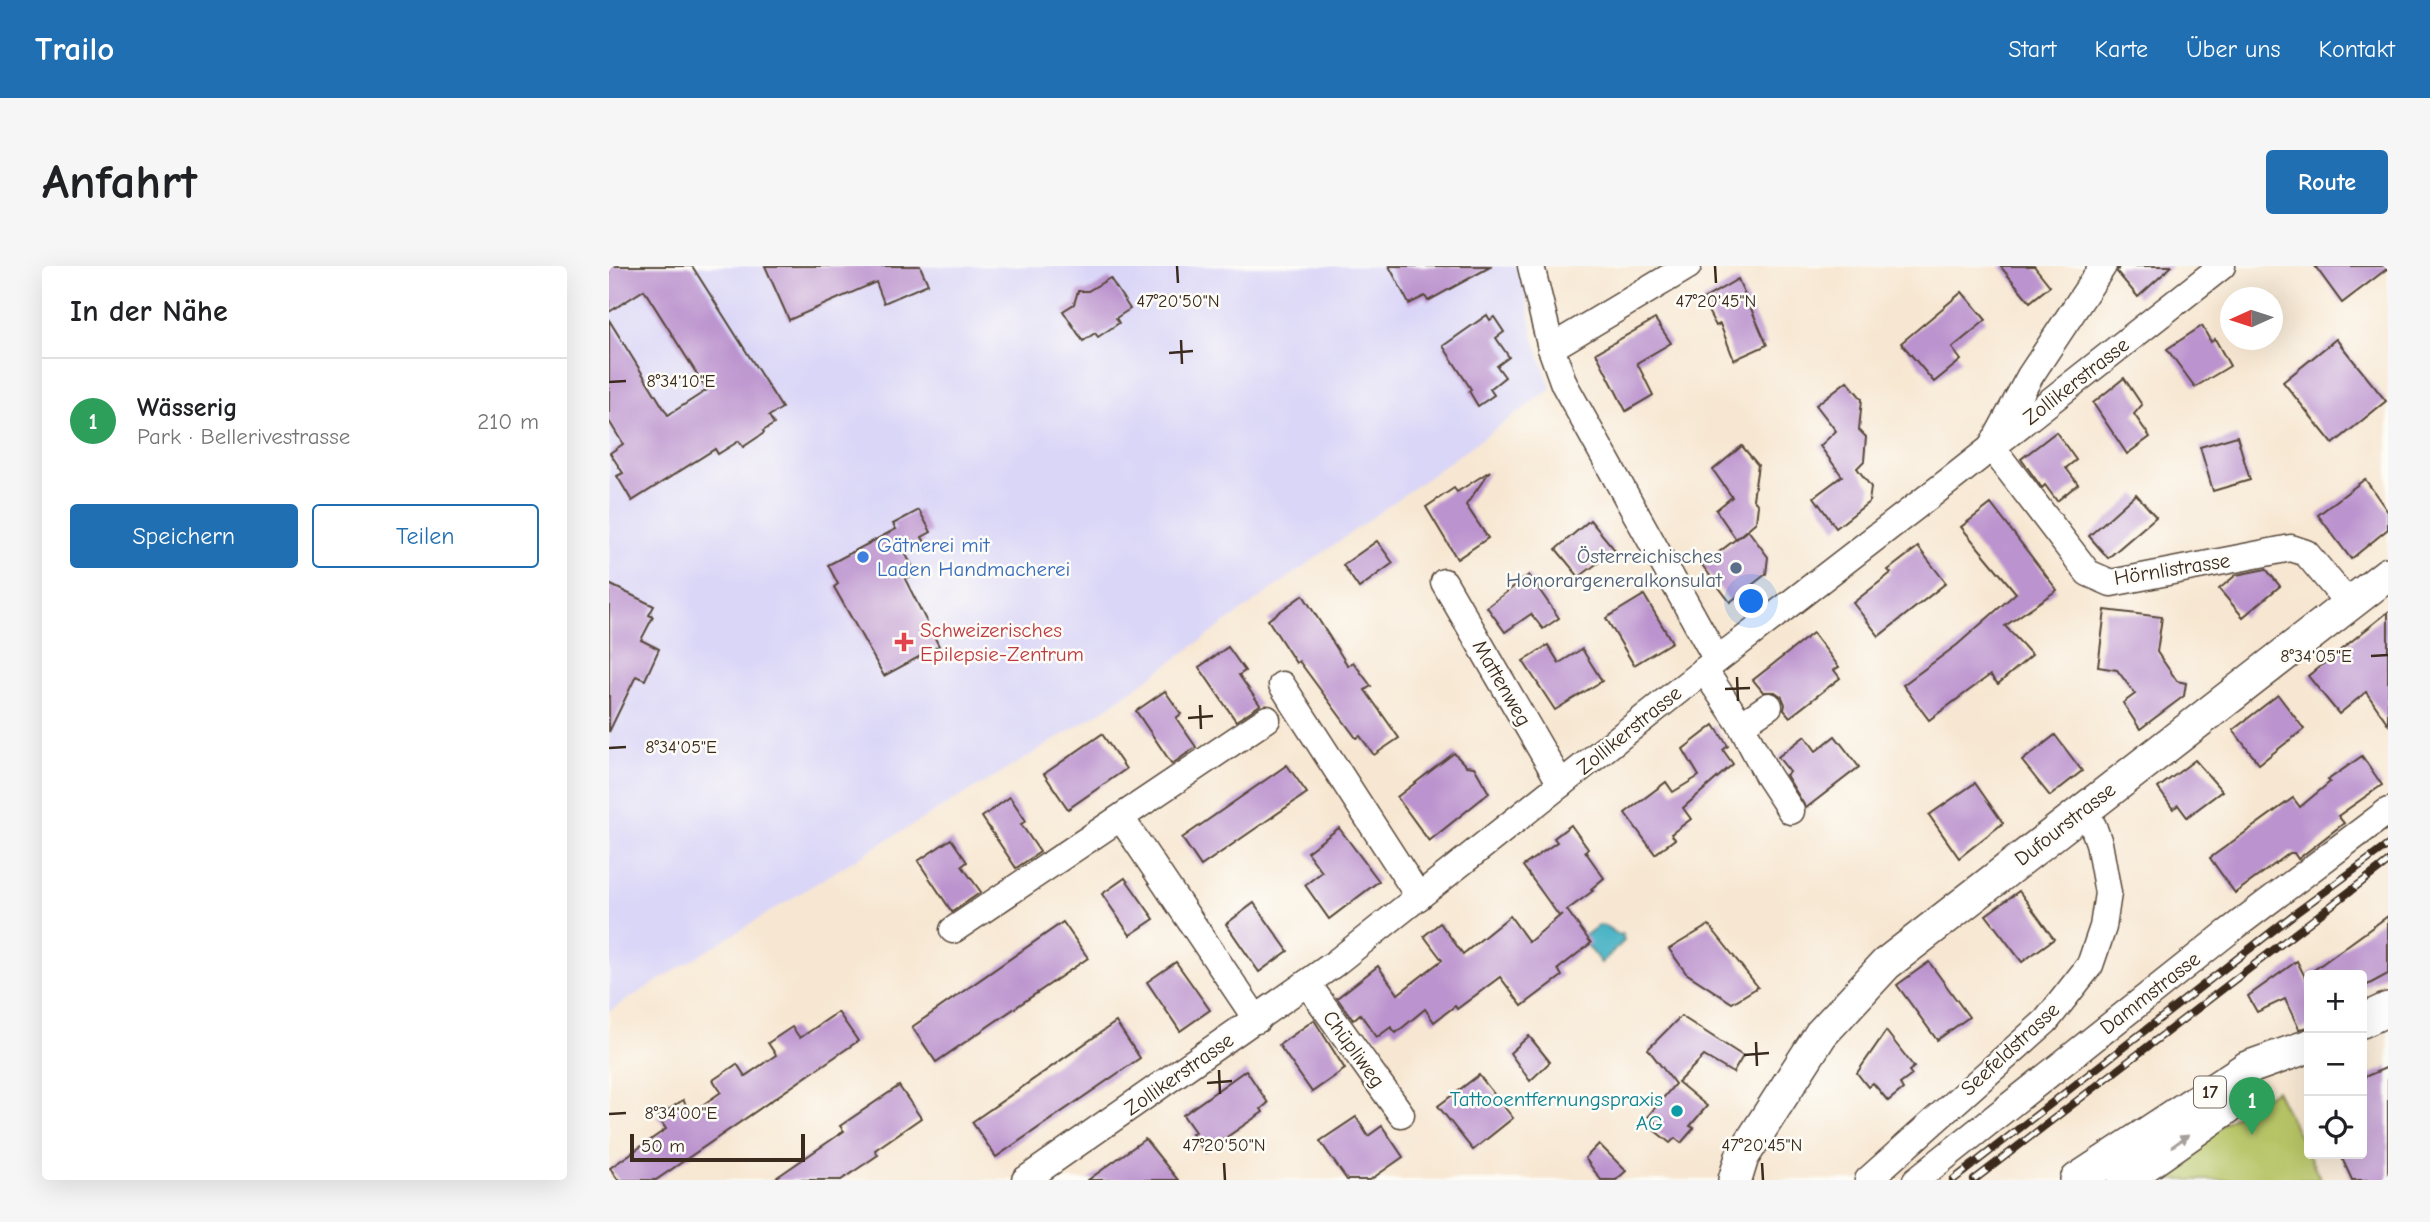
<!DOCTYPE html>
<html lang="de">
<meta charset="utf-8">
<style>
body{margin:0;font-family:"Comic Neue",sans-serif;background:#f6f6f6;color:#202124}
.controls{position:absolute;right:21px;bottom:21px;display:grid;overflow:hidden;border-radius:7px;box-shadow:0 7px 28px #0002}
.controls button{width:63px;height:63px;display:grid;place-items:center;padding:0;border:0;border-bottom:2px solid #e0e0e0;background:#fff;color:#202124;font:35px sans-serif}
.compass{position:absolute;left:1611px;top:21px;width:63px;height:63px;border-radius:50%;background:#fff;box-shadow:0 7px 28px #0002;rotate:267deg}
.scale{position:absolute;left:21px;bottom:18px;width:175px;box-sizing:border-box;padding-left:7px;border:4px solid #3b2a1e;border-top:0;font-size:19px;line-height:24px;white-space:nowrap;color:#3b2a1e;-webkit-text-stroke:5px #fdfcf7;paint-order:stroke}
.you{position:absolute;left:1143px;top:336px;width:24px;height:24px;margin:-18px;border:5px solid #fff;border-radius:50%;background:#1a73e8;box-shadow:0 0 0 10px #1a73e833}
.badge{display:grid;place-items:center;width:46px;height:46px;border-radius:50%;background:#1f6fb2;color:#fff;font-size:23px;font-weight:700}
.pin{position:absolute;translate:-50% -58px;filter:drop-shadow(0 2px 4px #0008)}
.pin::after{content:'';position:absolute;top:37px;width:24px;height:21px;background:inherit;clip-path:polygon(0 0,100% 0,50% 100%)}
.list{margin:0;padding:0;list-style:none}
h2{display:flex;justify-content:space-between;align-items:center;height:91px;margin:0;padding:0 28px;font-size:30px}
h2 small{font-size:23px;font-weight:400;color:#757577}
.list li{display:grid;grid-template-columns:46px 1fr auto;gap:21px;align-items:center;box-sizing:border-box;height:126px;padding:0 28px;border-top:2px solid #e0e0e0}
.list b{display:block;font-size:26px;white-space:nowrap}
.list p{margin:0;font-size:23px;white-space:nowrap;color:#757577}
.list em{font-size:23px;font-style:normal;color:#757577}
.actions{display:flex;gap:14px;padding:21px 28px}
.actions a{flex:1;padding:16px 0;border:2px solid #1f6fb2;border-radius:7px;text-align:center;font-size:24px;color:#1f6fb2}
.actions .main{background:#1f6fb2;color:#fff}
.icon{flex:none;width:38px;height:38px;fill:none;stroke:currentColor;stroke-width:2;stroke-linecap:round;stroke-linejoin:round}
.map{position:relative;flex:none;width:1779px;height:914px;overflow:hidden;border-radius:7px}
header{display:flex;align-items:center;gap:42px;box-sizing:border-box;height:98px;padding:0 35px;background:#1f6fb2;color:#fff}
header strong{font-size:33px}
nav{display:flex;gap:38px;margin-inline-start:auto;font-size:24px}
.intro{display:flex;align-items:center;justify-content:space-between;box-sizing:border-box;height:168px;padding:0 42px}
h1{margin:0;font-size:49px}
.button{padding:18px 32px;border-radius:7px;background:#1f6fb2;color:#fff;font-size:24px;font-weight:700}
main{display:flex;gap:42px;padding:0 42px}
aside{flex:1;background:#fff;border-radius:7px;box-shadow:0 7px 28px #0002}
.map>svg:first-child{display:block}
</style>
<header>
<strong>Trailo</strong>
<nav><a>Start</a><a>Karte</a><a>Über uns</a><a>Kontakt</a></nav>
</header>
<div class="intro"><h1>Anfahrt</h1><a class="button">Route</a></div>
<main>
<aside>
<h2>In der Nähe<small></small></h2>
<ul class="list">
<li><span class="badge" style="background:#2e9e5b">1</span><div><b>Wässerig</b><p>Park · Bellerivestrasse</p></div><em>210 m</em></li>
</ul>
<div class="actions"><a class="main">Speichern</a><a>Teilen</a></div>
</aside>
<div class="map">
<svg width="1779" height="914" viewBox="0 0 1779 914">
<rect width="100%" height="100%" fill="#fdfcf7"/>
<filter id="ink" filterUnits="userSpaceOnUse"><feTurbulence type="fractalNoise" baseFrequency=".0143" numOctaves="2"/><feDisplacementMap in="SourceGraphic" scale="14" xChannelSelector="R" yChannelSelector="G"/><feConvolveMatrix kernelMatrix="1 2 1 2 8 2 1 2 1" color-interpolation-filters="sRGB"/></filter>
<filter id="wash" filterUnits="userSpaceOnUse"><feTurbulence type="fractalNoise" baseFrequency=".00686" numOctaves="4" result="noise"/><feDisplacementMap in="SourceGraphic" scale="28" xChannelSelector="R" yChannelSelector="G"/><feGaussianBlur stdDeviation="1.57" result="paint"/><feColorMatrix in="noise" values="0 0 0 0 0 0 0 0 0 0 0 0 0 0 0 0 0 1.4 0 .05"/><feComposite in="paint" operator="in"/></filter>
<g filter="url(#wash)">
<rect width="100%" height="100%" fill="#f7e7d2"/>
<path fill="#dad6f7" d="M0 0H912L925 72 942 123 498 442 402 501 273 577 0 745Z"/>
<path fill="#b7c466" stroke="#797742" stroke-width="2" d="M1667 824 1712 914H1528Z"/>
<path fill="#48b3c5" stroke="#426e72" stroke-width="2" d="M990 659 996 660 1010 669 1013 668 1015 675 992 697 973 672Z"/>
<g id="blocks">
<g fill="#bb93ce">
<path d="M0 0H83L173 142 160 150 165 158 154 165 155 167 134 181 130 175 109 188 106 183 23 235 8 210 14 207 1 187 14 178 0 155V54L59 149 98 124 35 24 0 46Z"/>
<path d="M156 0H311L319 18 275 37 267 16 180 54Z"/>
<path d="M780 0H883L819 35 816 30 800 38Z"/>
<path d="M1391 0H1425L1441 20 1421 36Z"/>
<path d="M1510 0H1563L1529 31 1508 6Z"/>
<path d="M1706 0H1779V2L1733 37Z"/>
<path d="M501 12 521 43 507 52 510 57 489 71 486 67 474 75 454 45 465 38 469 25H479Z"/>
<path d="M1129 13 1158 79 1125 94 1111 58 1107 60 1093 34Z"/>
<path d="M1353 26 1377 54 1343 82 1352 94 1325 116 1292 77Z"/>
<path d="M878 49 881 54 885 51 895 66 887 72 900 91 888 100 896 111 881 123 885 129 869 140 860 125 862 123 834 80Z"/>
<path d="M1046 53 1062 77 1028 97 1044 129 1017 145 987 87Z"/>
<path d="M1593 60 1602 76 1606 73 1621 100 1586 121 1558 83Z"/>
<path d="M1727 73 1777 135 1724 178 1674 116Z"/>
<path d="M1515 112 1533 139 1525 148 1541 171 1518 188 1484 137Z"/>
<path d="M1238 115 1253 133 1250 164 1257 171 1255 195 1248 202 1262 221 1260 236 1227 262 1205 231 1233 210 1211 180 1227 165 1207 139Z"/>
<path d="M1447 166 1467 194 1457 202 1469 218 1448 235 1436 219 1433 222 1412 193Z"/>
<path d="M1628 170 1641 214 1604 225 1591 181Z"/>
<path d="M1133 180 1149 199 1144 233 1149 239 1147 256 1127 273 1107 244 1123 231 1104 204Z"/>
<path d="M881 205 857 239 879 272 848 293 817 241 845 222 848 226Z"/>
<path d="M1756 213 1779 246V263L1742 293 1709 249Z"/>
<path d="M1527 228 1547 251 1499 292 1480 270Z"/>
<path d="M1382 238 1448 324 1396 360 1423 389 1389 418 1381 409 1320 454 1294 419 1348 379 1407 327 1352 261Z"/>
<path d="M310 244 322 266 313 271 316 276 296 287 307 307 296 313 330 380 275 410 225 321 229 318 219 299 287 263 284 258Z"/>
<path d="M981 254 1006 284 970 311 947 283Z"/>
<path d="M1139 264 1159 291 1157 308 1121 336 1093 299Z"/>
<path d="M768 275 784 297 750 322 734 299Z"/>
<path d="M1309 281 1337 317 1270 370 1244 337 1282 307 1279 304Z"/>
<path d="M1657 303 1671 320 1634 351 1610 323 1627 309Z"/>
<path d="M920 309 950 352 934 363 922 348 896 366 878 341Z"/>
<path d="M0 318 45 340 40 349 44 351 32 374 50 383 36 414 27 410 0 466Z"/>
<path d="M694 329 739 400 744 396 762 420 756 424 790 472 765 489 751 470 747 472 690 395 687 397 659 354Z"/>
<path d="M1035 329 1063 376 1025 399 997 352Z"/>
<path d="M1496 344 1553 351 1548 386 1568 415 1577 417 1575 430 1531 463 1514 437 1526 428 1508 404 1489 401Z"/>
<path d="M1779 346V458L1757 426 1730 448 1699 410Z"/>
<path d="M1204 367 1230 401 1225 404 1231 412 1181 451 1175 444 1176 438 1173 431 1166 426H1154L1144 414Z"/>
<path d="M939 379 950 397 973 383 993 415 946 444 914 395Z"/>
<path d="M619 381 636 405 630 409 651 439 627 455 590 401Z"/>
<path d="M556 425 572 448 567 452 587 481 563 498 527 445Z"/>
<path d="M1669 429 1695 463 1650 498 1624 464Z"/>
<path d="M1105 459 1119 480 1114 484 1124 498 1074 542 1082 553 1062 568 1066 573 1046 588 1016 547 1057 516 1064 526 1090 510 1074 483Z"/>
<path d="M493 468 517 503 459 543 435 508Z"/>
<path d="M1446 469 1473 505 1441 530 1413 495Z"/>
<path d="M1196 470 1207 485 1226 470 1250 501 1197 542 1177 509 1181 506 1169 491Z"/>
<path d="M845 487 857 500 865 501 880 527 820 575 788 531Z"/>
<path d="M1753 490 1773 519 1729 550 1735 557 1689 593 1685 587H1681L1626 627 1601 592 1684 532 1691 541 1721 516 1719 514Z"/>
<path d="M1586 494 1613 525 1578 551 1569 539 1564 543 1549 522Z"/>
<path d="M678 499 698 527 592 600 573 572Z"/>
<path d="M1366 517 1394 557 1350 592 1320 549Z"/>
<path d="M401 531 417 555 412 558 431 586 407 602 373 551Z"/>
<path d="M962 559 979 583 976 585 995 612 982 623 984 625 958 644 982 677 949 703 953 710 913 740 891 711 848 743 846 740 825 756 816 743 787 767 782 761 768 771 751 748 744 754 728 732 769 700 789 728 833 694 815 670 831 657 854 688 901 650 920 676 953 648 950 650 914 600 948 576 945 572Z"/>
<path d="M730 562 770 615 720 653 696 619 713 606 698 586Z"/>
<path d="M342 573 358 596 353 600 372 626 343 646 309 595Z"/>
<path d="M516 612 545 653 521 669 493 628Z"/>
<path d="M1410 625 1445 673 1413 696 1377 649Z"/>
<path d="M645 637 679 685 650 706 617 658Z"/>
<path d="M1779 650V708L1753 722V709H1698Z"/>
<path d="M454 656 479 692 327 796 303 761Z"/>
<path d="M1100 659 1149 721 1123 737 1077 707 1060 683Z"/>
<path d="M1688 695 1700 719V761L1690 763 1676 733 1648 746 1639 730Z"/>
<path d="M567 696 601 744 571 765 538 716Z"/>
<path d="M1320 696 1360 751 1328 774 1288 719Z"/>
<path d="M229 746 249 775 47 914H9L1 902 57 863 49 851 74 834 82 847 112 826 104 814 128 798 136 810 167 789 159 777 183 761 191 772Z"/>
<path d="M1072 750 1134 790 1124 807 1095 790 1069 816 1098 840 1081 860 1085 862 1072 877 1066 872 1061 877 1045 864 1049 859 1039 850 1066 818 1039 783Z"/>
<path d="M705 754 736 803 703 826 670 779Z"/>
<path d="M507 756 531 792 387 891 363 856Z"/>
<path d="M1277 765 1305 801 1300 805 1303 809 1291 818 1294 823 1279 835 1264 817 1259 821 1248 807Z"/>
<path d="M920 770 941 796 921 815 901 787Z"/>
<path d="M1779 801V914H1743L1731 888H1753V812Z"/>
<path d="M637 804 659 837 652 843 654 846 596 886 583 868 586 866 574 849Z"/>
<path d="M870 809 904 852 864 884 829 840Z"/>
<path d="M290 820 312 852 266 884 269 889 232 914H164L235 865 231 860Z"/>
<path d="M747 851 759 870 773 860 794 891 761 914H738L711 875Z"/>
<path d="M536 873 569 914H479Z"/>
<path d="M990 878 1017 905 1007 914H992L976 892Z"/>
</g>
</g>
</g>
<g filter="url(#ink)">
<use href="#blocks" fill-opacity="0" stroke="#574639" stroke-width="2"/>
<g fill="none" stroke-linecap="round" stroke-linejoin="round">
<g stroke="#574639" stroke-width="29">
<g id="minor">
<path d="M922 0 942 82 955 118 1108 394"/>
<path d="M1494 0 1421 110 1383 180 1391 192 1479 307 1502 317 1682 282 1697 287 1740 338"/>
<path d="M942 82 1079 0"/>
<path d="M835 316 952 518"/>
<path d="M1095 404 1132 459 1160 440"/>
<path d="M673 419 810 631"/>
<path d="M1132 459 1159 510 1182 545"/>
<path d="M512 552 648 754"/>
<path d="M344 664 658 453"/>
<path d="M698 717 792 848"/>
<path d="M416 914 725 698 1108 394 1345 211 1613 0"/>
<path d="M1259 914 1437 755 1481 699 1494 661 1499 627 1490 577 1484 560 1472 545"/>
<path d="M1307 914 1619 666 1779 545"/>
</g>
</g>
<g stroke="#574639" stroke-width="36">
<g id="major">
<path d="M1753 755 1779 743"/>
<path d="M1126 914 1133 891 1212 768 1277 698 1779 308"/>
<path d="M1468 914 1638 802 1700 780"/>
<path d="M1515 914 1627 835"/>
</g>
</g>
<use href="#minor" stroke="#fff" stroke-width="26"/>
<use href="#major" stroke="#fff" stroke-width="33"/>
<g stroke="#3b2a1e" stroke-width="8">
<g id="rail">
<path d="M1344 914 1684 649 1779 579"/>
<path d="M1365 914 1779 596"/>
</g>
</g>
<use href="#rail" stroke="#fdfcf7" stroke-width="5" stroke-dasharray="16" stroke-linecap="butt"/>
</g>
<defs><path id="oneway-solid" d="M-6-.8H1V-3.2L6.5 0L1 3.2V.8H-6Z" transform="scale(1.75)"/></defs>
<use fill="#a79f9a" href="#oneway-solid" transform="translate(1571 875) rotate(-35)"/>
</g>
<path fill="none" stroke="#3b2a1e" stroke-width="2.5" d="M568 0 569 17M1106 0 1107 17M572 74 573 98M560 87 584 85M0 116 17 115M1762 390 1779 389M1128 411 1129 435M1116 423 1141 422M591 439 592 463M579 452 604 450M0 482 17 481M1147 776 1148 800M1135 789 1160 787M610 804 611 828M598 817 623 815M0 848 17 847M615 897 616 914M1153 897 1154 914"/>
<circle fill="#3f7fe0" stroke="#fdfcf7" stroke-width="2.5" cx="254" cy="291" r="7"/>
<circle fill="#5c6f8a" stroke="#fdfcf7" stroke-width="2.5" cx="1127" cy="302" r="7"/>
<path fill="#e0444e" stroke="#fdfcf7" stroke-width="2.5" d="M291.5 365.5h7v7h7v7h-7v7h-7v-7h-7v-7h7z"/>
<circle fill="#0f9aa8" stroke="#fdfcf7" stroke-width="2.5" cx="1068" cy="845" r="7"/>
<g text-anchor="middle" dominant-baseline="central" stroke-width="5" stroke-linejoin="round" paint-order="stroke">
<rect fill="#fdfcf7" stroke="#75695f" stroke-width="2" x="1585" y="810.5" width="32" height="31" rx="5"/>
<g font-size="19" font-weight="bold" fill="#3b2a1e">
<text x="1601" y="826">17</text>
</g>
<g font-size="21" fill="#3b2a1e" stroke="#fdfcf7">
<text transform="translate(1467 115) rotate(-38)">Zollikerstrasse</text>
<text transform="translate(1563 303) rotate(-9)">Hörnlistrasse</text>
<text transform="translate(893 417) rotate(60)">Mattenweg</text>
<text transform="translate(1020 464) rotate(-39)">Zollikerstrasse</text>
<text transform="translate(1456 558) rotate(-38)">Dufourstrasse</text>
<text transform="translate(1541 727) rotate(-38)">Dammstrasse</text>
<text transform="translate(745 783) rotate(54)">Chüpliweg</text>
<text transform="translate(1401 783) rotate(-43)">Seefeldstrasse</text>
<text transform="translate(570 808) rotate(-35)">Zollikerstrasse</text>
</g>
<g font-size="21" fill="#366cbe" stroke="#fdfcf7" text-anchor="start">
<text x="268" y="279">Gätnerei mit<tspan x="268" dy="24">Laden Handmacherei</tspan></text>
</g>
<g font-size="21" fill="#4e5e75" stroke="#fdfcf7" text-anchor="end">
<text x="1113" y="290">Österreichisches<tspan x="1113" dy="24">Honorargeneralkonsulat</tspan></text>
</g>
<g font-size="21" fill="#be3a42" stroke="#fdfcf7" text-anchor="start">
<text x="311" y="364">Schweizerisches<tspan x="311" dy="24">Epilepsie-Zentrum</tspan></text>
</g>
<g font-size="21" fill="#0d838f" stroke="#fdfcf7" text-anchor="end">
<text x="1054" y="833">Tattooentfernungspraxis<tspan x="1054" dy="24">AG</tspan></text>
</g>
</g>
<g font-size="18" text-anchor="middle" fill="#3b2a1e" stroke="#fdfcf7" stroke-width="5" stroke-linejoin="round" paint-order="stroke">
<text x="569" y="41">47°20'50"N</text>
<text x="1107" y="41">47°20'45"N</text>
<text x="72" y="121">8°34'10"E</text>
<text x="1707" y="396">8°34'05"E</text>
<text x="72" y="487">8°34'05"E</text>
<text x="72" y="853">8°34'00"E</text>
<text x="615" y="885">47°20'50"N</text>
<text x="1153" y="885">47°20'45"N</text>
</g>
</svg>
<div class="controls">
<button>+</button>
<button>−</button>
<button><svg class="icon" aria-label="locate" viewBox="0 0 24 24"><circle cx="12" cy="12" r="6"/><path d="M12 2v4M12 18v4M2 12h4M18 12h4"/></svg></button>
</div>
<svg class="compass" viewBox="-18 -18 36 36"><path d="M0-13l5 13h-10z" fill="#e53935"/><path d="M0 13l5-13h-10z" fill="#757577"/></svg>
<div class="scale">50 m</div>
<div class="you"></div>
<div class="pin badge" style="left:1643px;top:869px;background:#2e9e5b">1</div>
</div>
</main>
